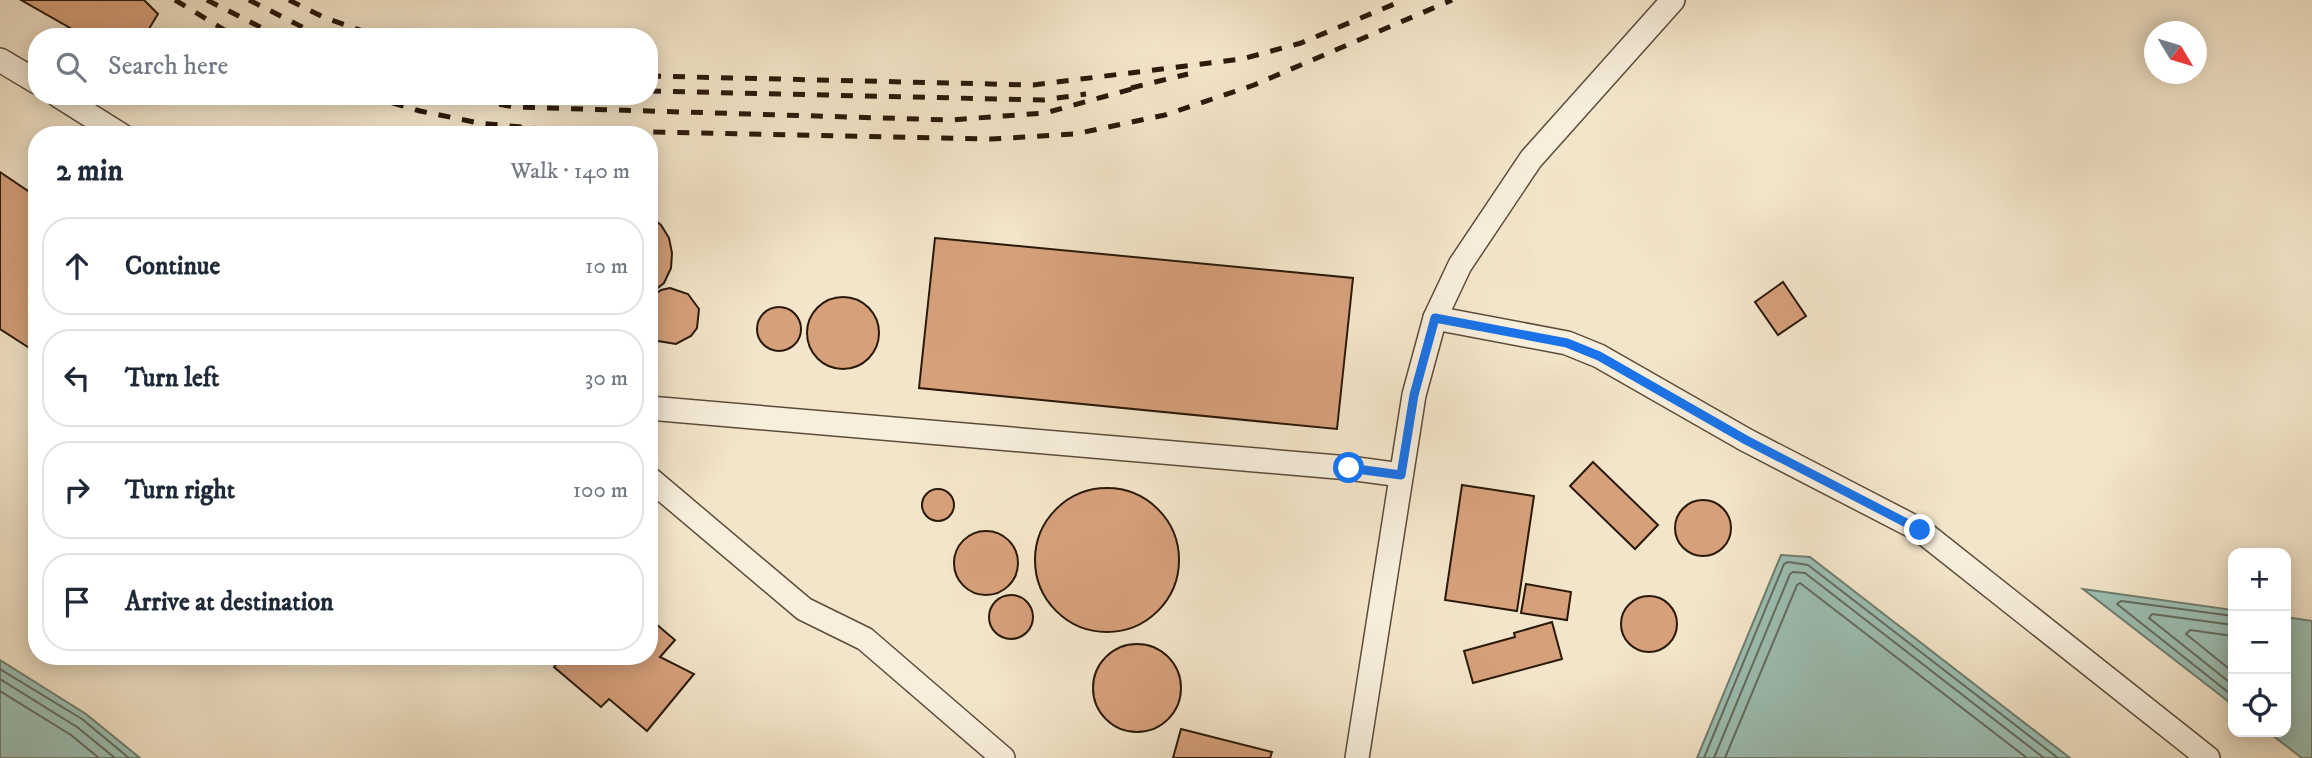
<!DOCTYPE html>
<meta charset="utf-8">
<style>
body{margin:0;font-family:"IM FELL DW Pica",serif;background:#f6f6f7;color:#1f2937}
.controls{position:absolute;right:21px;bottom:21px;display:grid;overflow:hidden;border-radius:14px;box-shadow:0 4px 18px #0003}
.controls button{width:63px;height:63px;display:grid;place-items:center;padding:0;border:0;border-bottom:2px solid #e0e1e3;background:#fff;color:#1f2937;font:35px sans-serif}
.compass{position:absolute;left:2144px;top:21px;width:63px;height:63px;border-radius:50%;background:#fff;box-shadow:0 4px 18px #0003;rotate:128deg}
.stop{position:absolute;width:21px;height:21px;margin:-16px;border:5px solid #1a73e8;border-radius:50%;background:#fff}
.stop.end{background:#1a73e8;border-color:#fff;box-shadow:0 2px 7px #0008}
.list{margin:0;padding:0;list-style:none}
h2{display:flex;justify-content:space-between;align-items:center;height:91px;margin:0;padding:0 28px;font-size:30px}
h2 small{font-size:23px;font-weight:400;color:#747a83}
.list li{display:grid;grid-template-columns:46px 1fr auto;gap:21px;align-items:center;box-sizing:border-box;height:98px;margin:0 14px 14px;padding:0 14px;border:2px solid #e0e1e3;border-radius:28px}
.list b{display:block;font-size:26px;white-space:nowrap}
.list em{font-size:23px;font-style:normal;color:#747a83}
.icon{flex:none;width:38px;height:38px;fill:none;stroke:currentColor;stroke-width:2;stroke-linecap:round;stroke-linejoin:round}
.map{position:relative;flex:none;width:2312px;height:758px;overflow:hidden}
.search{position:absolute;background:#fff;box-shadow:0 4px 18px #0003;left:28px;top:28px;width:630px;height:77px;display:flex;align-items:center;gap:18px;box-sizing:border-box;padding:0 24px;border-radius:28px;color:#747a83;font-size:26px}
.panel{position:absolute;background:#fff;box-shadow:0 4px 18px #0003;left:28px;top:126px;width:630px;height:539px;border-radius:28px}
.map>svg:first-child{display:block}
</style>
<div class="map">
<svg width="2312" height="758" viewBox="0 0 2312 758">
<rect width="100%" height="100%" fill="#f3e5c9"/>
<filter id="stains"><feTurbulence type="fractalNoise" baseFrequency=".00286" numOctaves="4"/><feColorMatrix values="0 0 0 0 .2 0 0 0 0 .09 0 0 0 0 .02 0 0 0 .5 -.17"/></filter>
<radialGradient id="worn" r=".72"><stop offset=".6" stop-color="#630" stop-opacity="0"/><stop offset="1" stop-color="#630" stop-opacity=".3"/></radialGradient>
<g fill="#9cbfb3" stroke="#6e7d6f" stroke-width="2">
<path d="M1781 555 1810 557 2070 758H1697Z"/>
<path d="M2083 589 2233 610V705Z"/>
<path d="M2286 617 2312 621V758H2302L2268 732H2286Z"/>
<path d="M0 660 86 714 140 758H0Z"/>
</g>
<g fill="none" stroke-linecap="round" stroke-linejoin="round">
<g stroke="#636c5e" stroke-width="2">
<path d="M2233 616 2121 601 2117 604 2233 696"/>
<path d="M2233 625 2152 614 2149 618 2233 685"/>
<path d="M2233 636 2190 630 2186 634 2233 672"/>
<path d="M0 669 82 719 129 758"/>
<path d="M0 679 77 727 115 758"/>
<path d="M0 691 71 735 99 758"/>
<path d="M1704 758 1784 564 1788 562 1808 565 2058 758"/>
<path d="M1714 758 1790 574 1793 572 1805 573 2044 758"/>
<path d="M1725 758 1797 585 1800 583 2027 758"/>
</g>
</g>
<g fill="#d6a07b" stroke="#2a190a" stroke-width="2">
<path d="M21 0H144L158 14 144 37H86Z"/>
<path d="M0 172 37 197V353L0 329Z"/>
<path d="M649 216 661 225 669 238 672 253 671 268 664 283 649 295Z"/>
<path d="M935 238 1353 278 1337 429 919 388Z"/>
<path d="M1783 282 1806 316 1778 335 1755 302Z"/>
<path d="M670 288 688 294 699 309 697 328 691 336 676 344 658 341 649 333V299L661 290Z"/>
<circle cx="843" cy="333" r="36"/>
<circle cx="779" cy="329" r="22"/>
<path d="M1593 462 1658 525 1635 549 1570 486Z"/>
<path d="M1462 485 1534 496 1517 611 1445 600Z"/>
<circle cx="1107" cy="560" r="72"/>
<circle cx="938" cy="505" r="16"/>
<circle cx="1703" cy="528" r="28"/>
<circle cx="986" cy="563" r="32"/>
<path d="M1526 584 1571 592 1567 620 1521 613Z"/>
<circle cx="1011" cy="617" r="22"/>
<circle cx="1649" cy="624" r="28"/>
<path d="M649 618 675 640 660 657 694 674 647 731 609 699 601 707 554 667 563 656H649Z"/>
<path d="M1552 622 1562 659 1473 683 1464 651 1515 637 1514 633Z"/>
<circle cx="1137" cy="688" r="44"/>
<path d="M1181 729 1272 752 1270 758H1173Z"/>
</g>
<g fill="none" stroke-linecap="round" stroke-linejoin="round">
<g stroke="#5c4c3a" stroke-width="26">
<g id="service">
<path d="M0 60 37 82"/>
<path d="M59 96 121 135"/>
<path d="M1435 318 1567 343 1599 356 1746 440 1920 530 2208 758"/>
<path d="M649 408 1349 468 1401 475"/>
<path d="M649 478 804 609 865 639 1003 758"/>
<path d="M1357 758 1414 395 1435 318 1460 265 1531 159 1673 0"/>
</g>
</g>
<use href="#service" stroke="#f7eedc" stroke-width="23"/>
<g stroke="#2a190a" stroke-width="5" stroke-dasharray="12 12" stroke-linecap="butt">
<path d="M175 0 236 37"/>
<path d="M207 0 280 37"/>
<path d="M249 0 322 37"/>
<path d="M289 0 323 17 380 37"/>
<path d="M649 76 1033 85 1242 59 1301 43 1404 0"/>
<path d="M1131 88 1188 74"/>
<path d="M649 91 1043 100 1086 94"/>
<path d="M369 96 420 111 479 123 552 130 991 139 1075 134 1165 115 1254 85 1452 0"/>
<path d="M452 96 515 107 950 120 1045 113 1139 87"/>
</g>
</g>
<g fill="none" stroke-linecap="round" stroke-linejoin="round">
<path stroke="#1a73e8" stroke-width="9" d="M1349 468 1401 475 1414 395 1435 318 1567 343 1599 356 1746 440 1920 530"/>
</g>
<rect width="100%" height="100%" filter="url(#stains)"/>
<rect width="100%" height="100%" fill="url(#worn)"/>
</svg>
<div class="controls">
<button>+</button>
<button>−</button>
<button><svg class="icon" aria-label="locate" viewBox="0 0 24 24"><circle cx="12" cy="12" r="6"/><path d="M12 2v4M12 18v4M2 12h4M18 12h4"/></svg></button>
</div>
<svg class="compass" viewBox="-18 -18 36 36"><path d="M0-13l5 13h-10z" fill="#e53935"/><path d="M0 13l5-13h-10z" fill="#747a83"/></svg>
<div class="stop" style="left:1349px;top:468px"></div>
<div class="stop end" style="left:1920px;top:530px"></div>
<div class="search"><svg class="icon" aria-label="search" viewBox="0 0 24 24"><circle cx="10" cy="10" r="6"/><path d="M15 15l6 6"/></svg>Search here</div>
<section class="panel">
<h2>2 min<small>Walk · 140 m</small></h2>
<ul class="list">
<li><svg class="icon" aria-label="ahead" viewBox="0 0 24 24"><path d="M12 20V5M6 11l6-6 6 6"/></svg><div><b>Continue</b></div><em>10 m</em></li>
<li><svg class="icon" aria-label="left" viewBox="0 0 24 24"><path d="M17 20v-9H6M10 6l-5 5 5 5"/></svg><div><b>Turn left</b></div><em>30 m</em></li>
<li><svg class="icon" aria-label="right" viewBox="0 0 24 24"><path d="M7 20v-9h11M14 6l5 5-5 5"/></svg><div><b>Turn right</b></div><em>100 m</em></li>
<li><svg class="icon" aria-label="arrive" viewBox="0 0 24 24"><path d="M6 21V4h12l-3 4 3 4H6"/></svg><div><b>Arrive at destination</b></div></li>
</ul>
</section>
</div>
